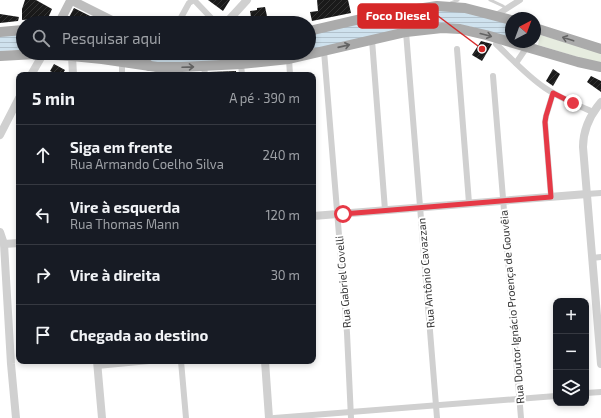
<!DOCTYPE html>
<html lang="pt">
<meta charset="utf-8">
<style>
:root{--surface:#171b24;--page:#20242c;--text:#f1f3f6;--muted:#9ea1a6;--line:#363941}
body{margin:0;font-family:"Exo 2",sans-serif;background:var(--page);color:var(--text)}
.controls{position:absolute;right:12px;bottom:12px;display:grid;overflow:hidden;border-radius:8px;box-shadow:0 2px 6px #0003}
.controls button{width:36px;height:36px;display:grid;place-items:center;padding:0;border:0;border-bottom:1px solid var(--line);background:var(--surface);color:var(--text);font:20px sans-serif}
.compass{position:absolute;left:505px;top:12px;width:36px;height:36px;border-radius:50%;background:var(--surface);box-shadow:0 2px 6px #0003;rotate:41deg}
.stop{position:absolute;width:12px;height:12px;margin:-9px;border:3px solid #e63946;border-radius:50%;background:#fff}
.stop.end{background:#e63946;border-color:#fff;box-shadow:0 1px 4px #0008}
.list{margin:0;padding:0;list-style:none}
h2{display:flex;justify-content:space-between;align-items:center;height:52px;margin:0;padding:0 16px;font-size:17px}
h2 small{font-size:13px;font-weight:400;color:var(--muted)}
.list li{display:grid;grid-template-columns:26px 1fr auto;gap:12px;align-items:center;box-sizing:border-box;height:60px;padding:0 16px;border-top:1px solid var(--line)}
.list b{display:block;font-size:15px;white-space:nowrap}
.list p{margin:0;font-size:13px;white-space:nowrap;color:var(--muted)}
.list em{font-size:13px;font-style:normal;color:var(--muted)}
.icon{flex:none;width:22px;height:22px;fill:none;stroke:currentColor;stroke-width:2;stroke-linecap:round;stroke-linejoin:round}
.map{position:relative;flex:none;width:601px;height:418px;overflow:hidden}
.search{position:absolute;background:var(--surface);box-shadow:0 2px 6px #0003;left:16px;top:16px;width:300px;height:44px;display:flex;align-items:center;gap:10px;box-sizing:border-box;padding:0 14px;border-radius:22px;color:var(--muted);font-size:15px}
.panel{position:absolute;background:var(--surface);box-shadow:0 2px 6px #0003;left:16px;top:72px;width:300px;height:292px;border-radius:8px}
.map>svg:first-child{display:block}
.park{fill:#e6ecdf}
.water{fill:url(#water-rules)}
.building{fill:url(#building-hatch)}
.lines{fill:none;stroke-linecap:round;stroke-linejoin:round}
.service{stroke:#d0d0d0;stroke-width:3}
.minor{stroke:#d0d0d0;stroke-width:6}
.tertiary{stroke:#d0d0d0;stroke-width:8}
.secondary{stroke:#bdbdbd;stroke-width:9}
.primary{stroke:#ababab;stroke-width:10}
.oneway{stroke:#636363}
.route{stroke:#e63946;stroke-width:5}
.labels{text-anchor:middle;stroke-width:4;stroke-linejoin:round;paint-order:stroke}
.street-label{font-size:11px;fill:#333;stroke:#fff}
.leader{fill:none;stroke:#d62828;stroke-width:1.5}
.callout-dot{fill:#d62828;stroke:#fff;stroke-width:1.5}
.callout{fill:#d62828;stroke:#d62828;stroke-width:1.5}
.callout-label{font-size:12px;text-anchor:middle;font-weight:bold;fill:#fff}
</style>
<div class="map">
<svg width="601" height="418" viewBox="0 0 601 418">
<defs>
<pattern id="water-rules" width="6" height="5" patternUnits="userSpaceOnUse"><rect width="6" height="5" fill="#cfe2ee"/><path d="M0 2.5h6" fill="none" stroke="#b2c2cd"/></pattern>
<pattern id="building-hatch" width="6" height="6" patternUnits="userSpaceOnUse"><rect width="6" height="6" fill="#1a1a1a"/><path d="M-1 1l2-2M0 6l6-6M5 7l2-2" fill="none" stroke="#333"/></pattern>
</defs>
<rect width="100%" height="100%" fill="#fff"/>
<path class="park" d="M 540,35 L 601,52 L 601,64 L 538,45 Z"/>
<g class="water">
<path d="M 446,8 L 511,22 L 511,38 L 468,26 L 309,50 L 309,33 Z"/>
<path d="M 23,34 L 23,50 L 0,51 L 0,36 Z"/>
<path d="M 150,53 L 296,53 C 248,62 200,62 151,63 Z"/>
</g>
<g class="building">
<path d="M 25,0 L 36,0 L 52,9 L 48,18 L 22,20 L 22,9 Z"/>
<path d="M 208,0 L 230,0 L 223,11 Z"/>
<path d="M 317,0 L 348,0 L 351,13 L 312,21 L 310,12 L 318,11 Z"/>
<path d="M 265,7 L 267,16 L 271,16 L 271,23 L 252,23 L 250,11 L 257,10 L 257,8 Z"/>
<path d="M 74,8 L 94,18 L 103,23 L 66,23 Z"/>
<path d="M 0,14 L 19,17 L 18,21 L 0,23 Z"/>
<path d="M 481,41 L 492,44 L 482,61 L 472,55 Z"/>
<path d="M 54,64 L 65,70 L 62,75 L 58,75 L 50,71 Z"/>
<path d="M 553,69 L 560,74 L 553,86 L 546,81 Z"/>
<path d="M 236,71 L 236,75 L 209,75 L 209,72 Z"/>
<path d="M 591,76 L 601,81 L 601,92 L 587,82 Z"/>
</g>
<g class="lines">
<g class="service">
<path d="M 490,0 L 503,6 L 506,9"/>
<path d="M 451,3 L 458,0"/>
</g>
<g class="minor">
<path d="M 495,16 L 520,0"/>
<path d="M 178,23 L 189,3 L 194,0 L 216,23"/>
<path d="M 406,32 L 437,418"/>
<path d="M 372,40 L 385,210"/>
<path d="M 496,44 C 512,59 527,76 545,88 C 560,98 577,105 593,112"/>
<path d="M 457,49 L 469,203"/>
<path d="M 324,51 L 347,333 L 351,418"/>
<path d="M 289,59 L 290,75"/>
<path d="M 122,62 L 122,75"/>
<path d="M 516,63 L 527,47"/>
<path d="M 241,64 L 242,75"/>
<path d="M 204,66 L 205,75"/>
<path d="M 157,67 L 158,75"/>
<path d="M 493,76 L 521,418"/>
<path d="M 587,194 L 601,193"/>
<path d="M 551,197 L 545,122 L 546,116 L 553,93"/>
<path d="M 592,258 L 601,257"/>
<path d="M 181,361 L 186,418"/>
<path d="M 97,366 L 149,361"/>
<path d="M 586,393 L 601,392"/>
<path d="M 274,418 L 556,396"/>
</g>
<g class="tertiary">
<path d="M 226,23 L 247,0"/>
<path d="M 72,56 L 73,75"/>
<path d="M 31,75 L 43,54"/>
<path d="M 601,102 C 590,115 583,129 583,147 L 601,364"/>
<path d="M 0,135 L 19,98"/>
<path d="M 313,216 L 587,194"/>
<path d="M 0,232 L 4,244 L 11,364 L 16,418"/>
<path d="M 4,244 L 19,243"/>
<path d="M 97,361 L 102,418"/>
<path d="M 265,361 L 269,418"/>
</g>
<g class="secondary">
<path d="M 71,0 L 117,23"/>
<path d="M 59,23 L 71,0"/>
</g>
<g class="primary">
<path d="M 535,28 L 601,49"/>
<path d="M 309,31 L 365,18 L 397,12 L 437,6 L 465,8 L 511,20"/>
<path d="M 0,32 L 23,30"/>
<path d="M 143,53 L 143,58 L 149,66"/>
<path d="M 0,56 L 36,54 L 72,56 L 102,59 L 157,67 L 182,67 L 241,64 L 289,59 L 406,32 L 442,28 L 460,29 L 486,35 L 578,62 L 601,67"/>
<path d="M 112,57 L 122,57 L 126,53"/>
</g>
</g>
<defs><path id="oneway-shaft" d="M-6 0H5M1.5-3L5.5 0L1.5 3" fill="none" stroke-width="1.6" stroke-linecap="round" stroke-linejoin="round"/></defs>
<g class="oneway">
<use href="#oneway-shaft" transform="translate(486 35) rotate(15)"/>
<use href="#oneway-shaft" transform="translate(568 39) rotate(-162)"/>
<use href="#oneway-shaft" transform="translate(344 46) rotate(-13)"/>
<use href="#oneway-shaft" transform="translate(188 67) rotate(-2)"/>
</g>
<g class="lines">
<path class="route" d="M 343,214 L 551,197 L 545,122 L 546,116 L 553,93 L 573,103"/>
</g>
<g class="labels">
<g class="street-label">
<text transform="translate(426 273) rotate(-95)" y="4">Rua Antônio Cavazzan</text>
<text transform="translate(343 282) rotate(-95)" y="4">Rua Gabriel Covelli</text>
<text transform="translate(512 307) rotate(-95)" y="4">Rua Doutor Ignácio Proença de Gouvêia</text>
</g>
</g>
<path class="leader" d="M482 49L438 16"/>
<circle class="callout-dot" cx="482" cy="49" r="4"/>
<rect class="callout" x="358" y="4" width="80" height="24" rx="4"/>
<g class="callout-label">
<text x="398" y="20">Foco Diesel</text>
</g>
</svg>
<div class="controls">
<button>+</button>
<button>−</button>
<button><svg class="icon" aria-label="layers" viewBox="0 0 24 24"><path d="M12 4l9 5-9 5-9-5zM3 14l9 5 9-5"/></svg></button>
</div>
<svg class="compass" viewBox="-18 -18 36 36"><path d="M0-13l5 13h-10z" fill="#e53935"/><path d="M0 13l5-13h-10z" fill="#9ea1a6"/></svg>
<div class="stop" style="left:343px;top:214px"></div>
<div class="stop end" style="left:573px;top:103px"></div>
<div class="search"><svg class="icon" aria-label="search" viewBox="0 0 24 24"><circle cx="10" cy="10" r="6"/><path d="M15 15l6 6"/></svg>Pesquisar aqui</div>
<section class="panel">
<h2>5 min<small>A pé · 390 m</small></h2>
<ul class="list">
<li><svg class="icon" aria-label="ahead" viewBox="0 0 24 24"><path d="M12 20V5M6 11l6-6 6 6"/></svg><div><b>Siga em frente</b><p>Rua Armando Coelho Silva</p></div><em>240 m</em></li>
<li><svg class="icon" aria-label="left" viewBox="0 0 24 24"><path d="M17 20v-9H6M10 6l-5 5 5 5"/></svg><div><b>Vire à esquerda</b><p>Rua Thomas Mann</p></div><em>120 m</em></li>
<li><svg class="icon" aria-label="right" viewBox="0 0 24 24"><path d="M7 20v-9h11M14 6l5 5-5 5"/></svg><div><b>Vire à direita</b></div><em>30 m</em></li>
<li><svg class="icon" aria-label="arrive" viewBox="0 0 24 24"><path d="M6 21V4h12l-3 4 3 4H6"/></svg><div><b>Chegada ao destino</b></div></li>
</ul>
</section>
</div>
